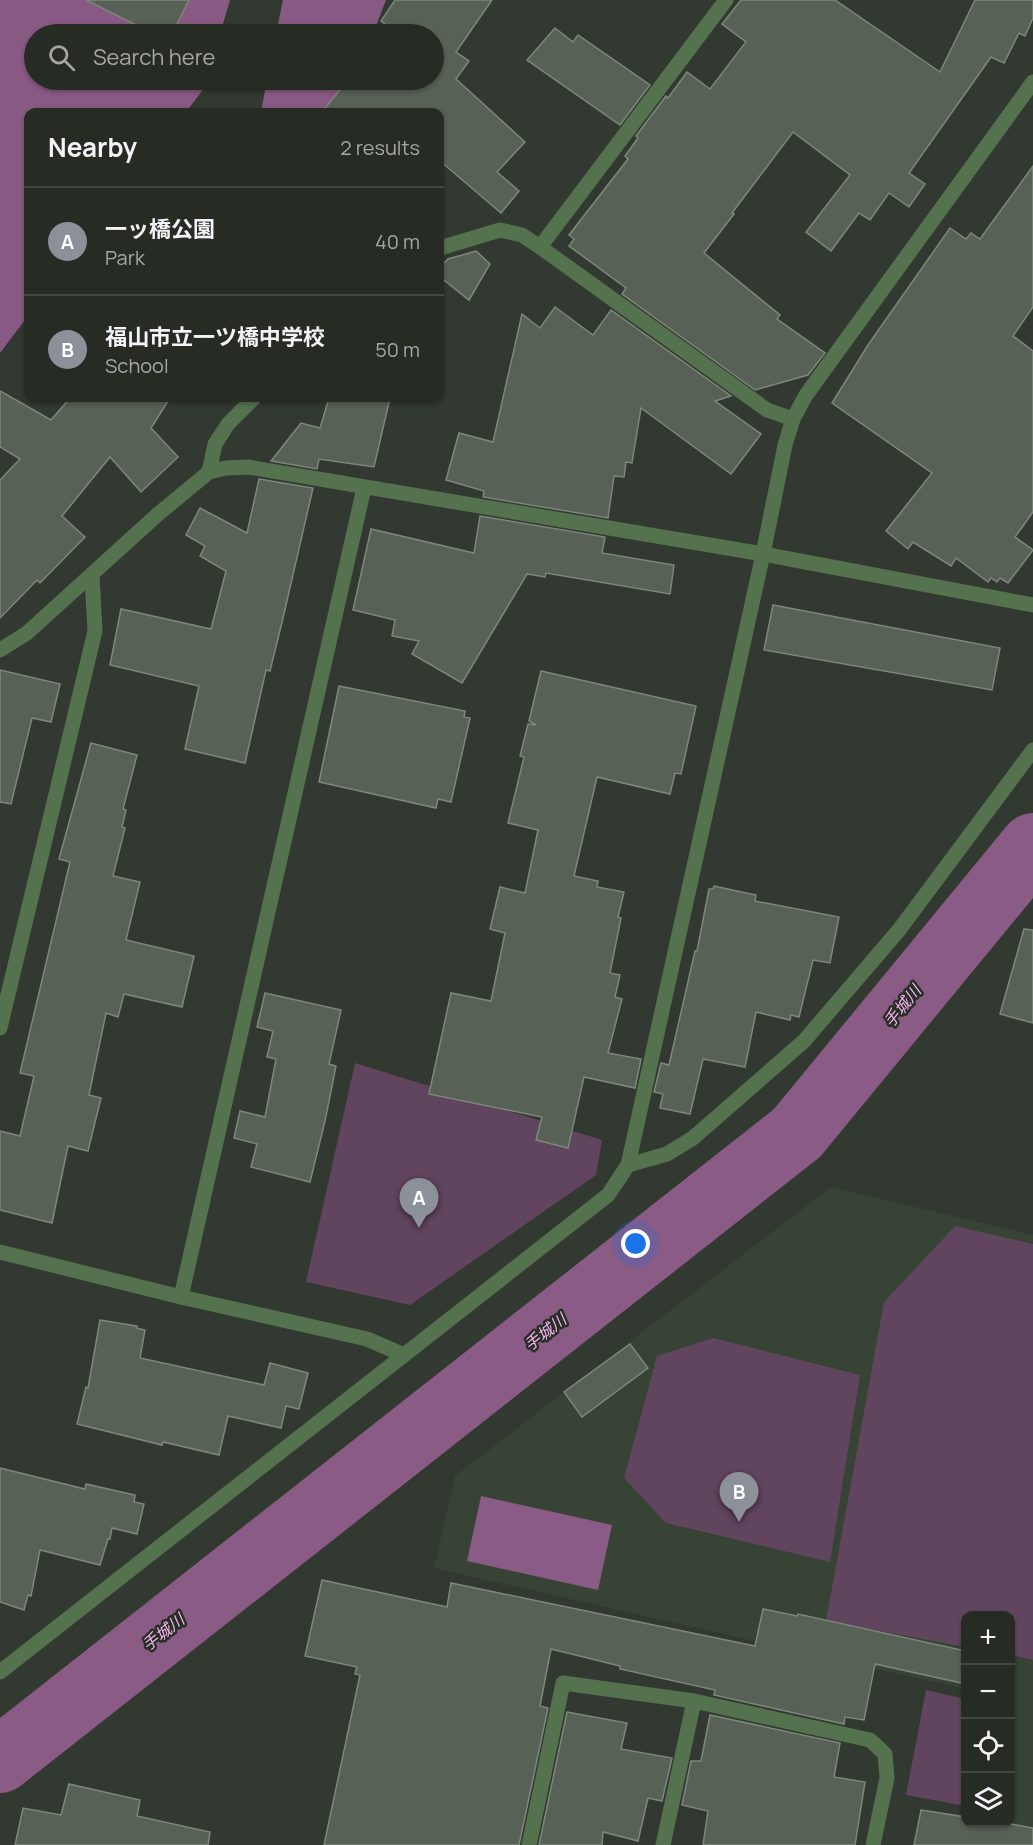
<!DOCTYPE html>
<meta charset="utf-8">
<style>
:root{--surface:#262b24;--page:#2e332c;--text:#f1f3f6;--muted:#a4a7a6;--line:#424741;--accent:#8c9099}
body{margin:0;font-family:Manrope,"Noto Sans JP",sans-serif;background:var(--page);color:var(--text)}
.controls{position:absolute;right:18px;bottom:18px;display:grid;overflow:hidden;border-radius:12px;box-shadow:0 2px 4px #0004}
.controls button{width:54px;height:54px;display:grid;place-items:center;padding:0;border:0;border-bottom:2px solid var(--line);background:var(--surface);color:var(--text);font:30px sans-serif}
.you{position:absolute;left:636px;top:1244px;width:21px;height:21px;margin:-15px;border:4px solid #fff;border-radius:50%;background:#1a73e8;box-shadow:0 0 0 9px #1a73e833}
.badge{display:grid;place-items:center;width:39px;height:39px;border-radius:50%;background:var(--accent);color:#fff;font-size:20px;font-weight:700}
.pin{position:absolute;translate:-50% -50px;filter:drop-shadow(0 2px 3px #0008)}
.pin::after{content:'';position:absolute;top:32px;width:21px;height:18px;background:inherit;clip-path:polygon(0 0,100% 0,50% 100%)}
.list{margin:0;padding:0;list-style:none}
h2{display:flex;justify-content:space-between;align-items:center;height:78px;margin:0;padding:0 24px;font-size:26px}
h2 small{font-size:20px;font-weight:400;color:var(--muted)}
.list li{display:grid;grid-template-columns:39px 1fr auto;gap:18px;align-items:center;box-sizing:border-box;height:108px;padding:0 24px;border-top:2px solid var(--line)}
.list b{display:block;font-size:22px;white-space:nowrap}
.list p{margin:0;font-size:20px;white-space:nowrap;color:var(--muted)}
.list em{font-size:20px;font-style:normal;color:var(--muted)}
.icon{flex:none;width:33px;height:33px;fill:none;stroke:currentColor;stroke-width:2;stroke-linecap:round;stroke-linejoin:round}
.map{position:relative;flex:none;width:1033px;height:1845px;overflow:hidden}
.search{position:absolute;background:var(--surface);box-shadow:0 2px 4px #0004;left:24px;top:24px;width:420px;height:66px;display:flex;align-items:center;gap:15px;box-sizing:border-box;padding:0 21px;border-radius:33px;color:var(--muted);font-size:22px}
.panel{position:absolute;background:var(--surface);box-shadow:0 2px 4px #0004;left:24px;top:108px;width:420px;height:294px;border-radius:12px}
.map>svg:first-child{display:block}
.built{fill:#374334}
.green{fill:#61445e}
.forest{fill:#885983}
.water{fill:#8a5b85}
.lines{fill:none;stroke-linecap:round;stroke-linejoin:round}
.river{stroke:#8a5b85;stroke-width:66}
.building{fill:#586156;stroke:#7e877c;stroke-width:1.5}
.minor{stroke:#54724d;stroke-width:15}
.labels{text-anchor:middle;stroke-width:5;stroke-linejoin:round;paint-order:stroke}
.water-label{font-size:16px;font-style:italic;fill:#fab3f3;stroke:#282f26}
</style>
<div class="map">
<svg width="1033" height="1845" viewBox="0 0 1033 1845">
<rect width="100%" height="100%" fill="#323930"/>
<path class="built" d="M 831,1187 L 1033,1235 L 1033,1845 L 986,1823 L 1010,1822 L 1010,1708 L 1012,1700 L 1010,1700 L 1010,1616 L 966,1616 L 965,1689 L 434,1568 L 455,1476 Z"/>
<g class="green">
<path d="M 355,1063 L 602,1140 L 596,1175 L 410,1305 L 306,1282 Z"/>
<path d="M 955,1226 L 1033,1244 L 1033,1660 L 1011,1655 L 1010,1616 L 966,1616 L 965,1647 L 826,1621 L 884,1302 Z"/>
<path d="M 713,1338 L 860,1375 L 830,1562 L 666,1523 L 624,1478 L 657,1356 Z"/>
<path d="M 926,1690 L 965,1699 L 965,1806 L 906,1795 Z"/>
</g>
<g class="forest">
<path d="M 0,0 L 230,0 L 220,34 L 34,34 L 34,80 L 207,80 L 205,87 L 186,112 L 28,112 L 28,316 L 0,353 Z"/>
<path d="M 283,0 L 386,0 L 373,34 L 276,34 Z"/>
<path d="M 267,80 L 356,80 L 343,112 L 261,112 Z"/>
</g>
<path class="water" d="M 481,1496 L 612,1525 L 598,1590 L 467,1561 Z"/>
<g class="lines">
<path class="river" d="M 0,1760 L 797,1133 L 1033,846"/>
</g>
<g class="building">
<path d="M 86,0 L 189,0 L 172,34 L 154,34 Z"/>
<path d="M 395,0 L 492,0 L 456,52 L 469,61 L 456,79 L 525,142 L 497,172 L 519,191 L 501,213 L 440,161 L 440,112 L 322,112 L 348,80 L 434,80 L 434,34 L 399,34 L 381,21 Z"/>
<path d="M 741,0 L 835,0 L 940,72 L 975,0 L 1033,0 L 1033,18 L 1025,36 L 1019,33 L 1004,63 L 991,57 L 909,173 L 925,184 L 909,207 L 889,193 L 870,220 L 859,213 L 831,251 L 806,232 L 850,175 L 793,132 L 732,213 L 734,214 L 704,253 L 780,315 L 777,319 L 825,353 L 808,375 L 755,390 L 622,294 L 626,288 L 569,246 L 574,239 L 569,235 L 628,159 L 625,156 L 638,138 L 636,136 L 666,96 L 668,98 L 687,72 L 710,89 L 746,42 L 722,24 Z"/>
<path d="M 555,28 L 573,42 L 578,35 L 650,85 L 620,125 L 527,60 Z"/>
<path d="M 1033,166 L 1033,307 L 1013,336 L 1033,351 L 1033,512 L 1015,537 L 1033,550 L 1008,583 L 1000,578 L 997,582 L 991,578 L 988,582 L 956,558 L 951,566 L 913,542 L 908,549 L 886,531 L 932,473 L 832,403 L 868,345 L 950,228 L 966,239 L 971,233 L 980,239 Z"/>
<path d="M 476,251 L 490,264 L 469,300 L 440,277 L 440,267 L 448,259 Z"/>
<path d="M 555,307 L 593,335 L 611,310 L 731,396 L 715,401 L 761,434 L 731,474 L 641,408 L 632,463 L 626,462 L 624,477 L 614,476 L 608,518 L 483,497 L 484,491 L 446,480 L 459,433 L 493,442 L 522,314 L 540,328 Z"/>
<path d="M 0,391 L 51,420 L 70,398 L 170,398 L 151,428 L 178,457 L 141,492 L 110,457 L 62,516 L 85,537 L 40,583 L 37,580 L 0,618 L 0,480 L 20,459 L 0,447 Z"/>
<path d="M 329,398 L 390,398 L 374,467 L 319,459 L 317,469 L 271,461 L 301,423 L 320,428 Z"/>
<path d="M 259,479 L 313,488 L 283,618 L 270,671 L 266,670 L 245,763 L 185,749 L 199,686 L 110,665 L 121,609 L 211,629 L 226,571 L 200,556 L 205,546 L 186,535 L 200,508 L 247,533 Z"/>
<path d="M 480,516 L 605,537 L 602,553 L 674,565 L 670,594 L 546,573 L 545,577 L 527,574 L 462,683 L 412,654 L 419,641 L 392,636 L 395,620 L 353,610 L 371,529 L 474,553 Z"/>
<path d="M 773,605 L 1000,648 L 992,690 L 764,650 Z"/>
<path d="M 0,670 L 60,684 L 51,722 L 32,718 L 11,804 L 0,802 Z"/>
<path d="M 541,671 L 696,706 L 681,774 L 675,773 L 670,794 L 597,777 L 574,876 L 598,881 L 597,887 L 624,892 L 618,917 L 621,918 L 610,973 L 620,975 L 615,997 L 622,999 L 608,1053 L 641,1059 L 635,1088 L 584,1077 L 568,1148 L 536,1140 L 542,1117 L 429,1094 L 451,993 L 491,1001 L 505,933 L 490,929 L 500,887 L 525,893 L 538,830 L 508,823 L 524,757 L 520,756 L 528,724 L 536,725 L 529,721 Z"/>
<path d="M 339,686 L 465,711 L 464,717 L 470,718 L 451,802 L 438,799 L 436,808 L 319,782 Z"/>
<path d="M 91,743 L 137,755 L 123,809 L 126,810 L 122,827 L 125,828 L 113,876 L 140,882 L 126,940 L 194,956 L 182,1007 L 124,994 L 118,1017 L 106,1013 L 89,1095 L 101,1098 L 88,1151 L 68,1146 L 52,1223 L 0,1210 L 0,1131 L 20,1136 L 34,1076 L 20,1073 L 70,862 L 59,859 Z"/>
<path d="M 714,886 L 756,895 L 755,901 L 839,917 L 830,963 L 813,960 L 799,1017 L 791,1015 L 790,1020 L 756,1012 L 745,1067 L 703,1059 L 690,1114 L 660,1108 L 663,1094 L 654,1092 L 661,1063 L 669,1065 L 695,951 L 697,951 L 709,889 L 713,889 Z"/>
<path d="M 1024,929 L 1033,930 L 1033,1023 L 1000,1014 Z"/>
<path d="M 265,993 L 341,1010 L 329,1064 L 336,1066 L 325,1121 L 310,1182 L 251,1167 L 257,1144 L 234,1138 L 240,1111 L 265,1117 L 276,1059 L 267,1057 L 273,1031 L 257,1027 Z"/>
<path d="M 100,1320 L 137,1326 L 136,1328 L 145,1330 L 140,1358 L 264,1385 L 270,1363 L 308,1373 L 299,1409 L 286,1406 L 281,1428 L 228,1416 L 219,1455 L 163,1442 L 162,1445 L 77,1424 L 86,1387 L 88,1388 Z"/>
<path d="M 630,1344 L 648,1368 L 582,1417 L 564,1392 Z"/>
<path d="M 0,1468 L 85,1489 L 86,1484 L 135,1495 L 134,1502 L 144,1504 L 137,1534 L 112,1528 L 110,1539 L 108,1539 L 100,1565 L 40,1550 L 31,1596 L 28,1595 L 24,1610 L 0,1602 Z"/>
<path d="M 322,1580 L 447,1607 L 451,1583 L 755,1646 L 763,1609 L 797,1616 L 798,1614 L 966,1651 L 966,1684 L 875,1664 L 864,1720 L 845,1717 L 844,1724 L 714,1695 L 715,1690 L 620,1669 L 620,1666 L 551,1649 L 540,1706 L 548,1708 L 519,1845 L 324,1845 L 360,1675 L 355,1674 L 357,1667 L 305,1656 Z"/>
<path d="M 567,1712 L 627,1723 L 621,1749 L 672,1758 L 662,1801 L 648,1798 L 638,1841 L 603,1832 L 602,1845 L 539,1845 Z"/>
<path d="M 710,1715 L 840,1743 L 834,1777 L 865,1782 L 855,1845 L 703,1845 L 708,1811 L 682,1805 L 691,1761 L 701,1761 Z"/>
<path d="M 69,1784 L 140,1800 L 137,1816 L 210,1832 L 208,1845 L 15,1845 L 23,1808 L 61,1815 Z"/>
<path d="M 921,1810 L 966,1817 L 966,1822 L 999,1822 L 1033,1828 L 1033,1845 L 914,1845 Z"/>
</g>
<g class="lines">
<g class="minor">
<path d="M 540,247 L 767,410 L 793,419"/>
<path d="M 440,248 L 500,230 L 522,235 L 540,247 L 726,0"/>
<path d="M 209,472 L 215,444 L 228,424 L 254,398"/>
<path d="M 0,650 L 27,633 L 157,515 L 209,472 L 226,468 L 248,467 L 763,554 L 1033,605"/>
<path d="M 0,1028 L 95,631 L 92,575"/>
<path d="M 628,1165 L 667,1154 L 693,1138 L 804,1041 L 899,930 L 1033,750"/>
<path d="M 0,1252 L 181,1297 L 367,1339 L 404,1355"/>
<path d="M 181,1297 L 364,488"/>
<path d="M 0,1672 L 608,1195 L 628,1165 L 763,554 L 785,445 L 793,419 L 806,395 L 1033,82"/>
<path d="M 529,1845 L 563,1683 L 694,1701 L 870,1740 L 885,1754 L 887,1778 L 873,1845"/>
<path d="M 663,1845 L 694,1701"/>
</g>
</g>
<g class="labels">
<g class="water-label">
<text transform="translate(902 1006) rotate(-51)" y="6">手城川</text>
<text transform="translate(545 1332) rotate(-38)" y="6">手城川</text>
<text transform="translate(163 1632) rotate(-38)" y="6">手城川</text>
</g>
</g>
</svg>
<div class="controls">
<button>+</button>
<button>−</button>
<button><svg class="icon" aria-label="locate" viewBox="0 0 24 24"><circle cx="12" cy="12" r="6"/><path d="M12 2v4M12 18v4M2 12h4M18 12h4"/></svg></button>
<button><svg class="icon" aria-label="layers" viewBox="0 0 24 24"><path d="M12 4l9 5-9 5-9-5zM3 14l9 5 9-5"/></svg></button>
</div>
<div class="you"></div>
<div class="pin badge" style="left:419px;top:1228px">A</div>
<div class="pin badge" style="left:739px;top:1522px">B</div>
<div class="search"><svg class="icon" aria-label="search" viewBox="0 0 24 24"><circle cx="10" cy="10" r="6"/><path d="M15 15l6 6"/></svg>Search here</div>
<section class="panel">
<h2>Nearby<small>2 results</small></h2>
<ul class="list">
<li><span class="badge">A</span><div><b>一ッ橋公園</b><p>Park</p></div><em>40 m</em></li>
<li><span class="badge">B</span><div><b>福山市立一ツ橋中学校</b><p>School</p></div><em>50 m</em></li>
</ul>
</section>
</div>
